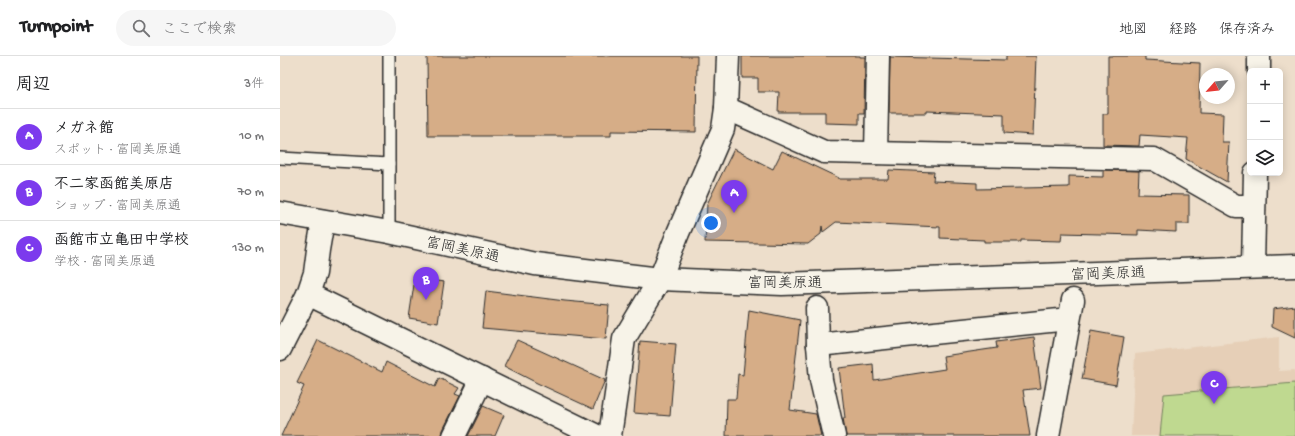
<!DOCTYPE html>
<html lang="ja">
<meta charset="utf-8">
<style>
:root{--surface:#fff;--page:#f6f6f6;--text:#202124;--muted:#757577;--line:#e0e0e0;--accent:#7c3aed}
body{margin:0;font-family:"Gochi Hand","Klee One",sans-serif;background:var(--page);color:var(--text)}
.controls{position:absolute;right:12px;top:12px;display:grid;overflow:hidden;border-radius:6px;box-shadow:0 2px 10px #0003}
.controls button{width:36px;height:36px;display:grid;place-items:center;padding:0;border:0;border-bottom:1px solid var(--line);background:var(--surface);color:var(--text);font:20px sans-serif}
.compass{position:absolute;left:919px;top:12px;width:36px;height:36px;border-radius:50%;background:var(--surface);box-shadow:0 2px 10px #0003;rotate:243deg}
.you{position:absolute;left:431px;top:167px;width:14px;height:14px;margin:-10px;border:3px solid #fff;border-radius:50%;background:#1a73e8;box-shadow:0 0 0 6px #1a73e833}
.badge{display:grid;place-items:center;width:26px;height:26px;border-radius:50%;background:var(--accent);color:#fff;font-size:13px;font-weight:700}
.pin{position:absolute;translate:-50% -33px;filter:drop-shadow(0 1px 2px #0008)}
.pin::after{content:'';position:absolute;top:21px;width:14px;height:12px;background:inherit;clip-path:polygon(0 0,100% 0,50% 100%)}
.list{margin:0;padding:0;list-style:none}
h2{display:flex;justify-content:space-between;align-items:center;height:52px;margin:0;padding:0 16px;font-size:17px}
h2 small{font-size:13px;font-weight:400;color:var(--muted)}
.list li{display:grid;grid-template-columns:26px 1fr auto;gap:12px;align-items:center;box-sizing:border-box;height:56px;padding:0 16px;border-top:1px solid var(--line)}
.list b{display:block;font-size:15px;white-space:nowrap}
.list p{margin:0;font-size:13px;white-space:nowrap;color:var(--muted)}
.list em{font-size:13px;font-style:normal;color:var(--muted)}
.icon{flex:none;width:22px;height:22px;fill:none;stroke:currentColor;stroke-width:2;stroke-linecap:round;stroke-linejoin:round}
.map{position:relative;flex:none;width:1015px;height:380px;overflow:hidden}
header{display:flex;align-items:center;gap:24px;box-sizing:border-box;height:56px;padding:0 20px;background:var(--surface);border-bottom:1px solid var(--line)}
header strong{font-size:19px}
nav{display:flex;gap:22px;margin-inline-start:auto;font-size:14px}
.search{width:280px;height:36px;background:var(--page);display:flex;align-items:center;gap:10px;box-sizing:border-box;padding:0 14px;border-radius:22px;color:var(--muted);font-size:15px}
main{display:flex}
aside{flex:1;background:var(--surface)}
.map>svg:first-child{display:block}
.built{fill:#e6cfb7}
.green{fill:#bfd990;stroke:#75825e}
.building{fill:#d6ad87;stroke:#2b2b2b}
.lines{fill:none;stroke-linecap:round;stroke-linejoin:round}
.lane-casing{stroke:#2b2b2b;stroke-width:14}
.street-casing{stroke:#2b2b2b;stroke-width:25}
.secondary-casing{stroke:#2b2b2b;stroke-width:25}
.lane{stroke:#f7f3e8;stroke-width:11}
.street{stroke:#f7f3e8;stroke-width:22}
.secondary{stroke:#f7f3e8;stroke-width:22}
.labels{text-anchor:middle;stroke-width:3;stroke-linejoin:round;paint-order:stroke}
.street-label{font-size:15px;fill:#2b2b2b;stroke:#f7f3e8}
</style>
<header>
<strong>Turnpoint</strong>
<div class="search"><svg class="icon" aria-label="search" viewBox="0 0 24 24"><circle cx="10" cy="10" r="6"/><path d="M15 15l6 6"/></svg>ここで検索</div>
<nav><a>地図</a><a>経路</a><a>保存済み</a></nav>
</header>
<main>
<aside>
<h2>周辺<small>3件</small></h2>
<ul class="list">
<li><span class="badge">A</span><div><b>メガネ館</b><p>スポット · 富岡美原通</p></div><em>10 m</em></li>
<li><span class="badge">B</span><div><b>不二家函館美原店</b><p>ショップ · 富岡美原通</p></div><em>70 m</em></li>
<li><span class="badge">C</span><div><b>函館市立亀田中学校</b><p>学校 · 富岡美原通</p></div><em>130 m</em></li>
</ul>
</aside>
<div class="map">
<svg width="1015" height="380" viewBox="0 0 1015 380">
<rect width="100%" height="100%" fill="#eddecb"/>
<filter id="ink" filterUnits="userSpaceOnUse"><feTurbulence type="fractalNoise" baseFrequency=".025" numOctaves="2"/><feDisplacementMap in="SourceGraphic" scale="8" xChannelSelector="R" yChannelSelector="G"/><feConvolveMatrix kernelMatrix="1 2 1 2 8 2 1 2 1" color-interpolation-filters="sRGB"/></filter>
<g filter="url(#ink)">
<path class="built" d="M 999,281 L 999,315 L 1015,314 L 1015,380 L 851,380 L 855,298 Z"/>
<path class="green" d="M 1015,327 L 1015,380 L 880,380 L 884,338 Z"/>
<g class="building">
<path d="M 147,0 L 417,0 L 416,76 L 331,75 L 331,80 L 148,80 Z"/>
<path d="M 462,0 L 580,0 L 580,1 L 585,1 L 584,57 L 579,57 L 579,68 L 545,67 L 545,56 L 498,56 L 499,36 L 478,36 L 478,22 L 462,22 Z"/>
<path d="M 726,0 L 756,0 L 753,79 L 724,77 L 724,58 L 647,55 L 647,57 L 609,57 L 610,1 L 726,4 Z"/>
<path d="M 828,0 L 865,0 L 865,4 L 920,7 L 919,57 L 943,58 L 942,86 L 949,86 L 947,126 L 906,103 L 908,82 L 860,79 L 859,90 L 823,89 L 823,58 L 828,58 Z"/>
<path d="M 454,93 L 493,113 L 502,95 L 559,122 L 559,123 L 608,123 L 609,114 L 654,116 L 653,125 L 697,127 L 697,133 L 789,131 L 789,120 L 823,121 L 823,114 L 859,115 L 858,138 L 909,139 L 909,168 L 896,168 L 896,176 L 858,174 L 858,179 L 782,177 L 781,185 L 741,184 L 741,186 L 704,186 L 704,184 L 660,182 L 660,171 L 556,166 L 543,176 L 542,170 L 541,178 L 528,188 L 425,186 L 427,148 Z"/>
<path d="M 135,222 L 164,226 L 158,267 L 129,262 Z"/>
<path d="M 206,235 L 285,245 L 329,249 L 326,283 L 202,272 Z"/>
<path d="M 1015,250 L 1015,282 L 992,271 L 993,253 Z"/>
<path d="M 469,254 L 520,264 L 510,354 L 536,358 L 541,380 L 446,380 L 447,343 L 456,343 L 458,318 L 463,319 Z"/>
<path d="M 811,275 L 844,281 L 836,329 L 802,323 Z"/>
<path d="M 754,281 L 761,332 L 743,334 L 750,380 L 566,380 L 563,362 L 565,362 L 559,312 L 593,308 L 594,324 L 665,313 L 663,300 L 717,292 L 716,286 Z"/>
<path d="M 38,284 L 102,316 L 106,306 L 155,331 L 159,322 L 179,332 L 175,338 L 180,340 L 163,374 L 162,380 L 1,380 L 24,330 L 17,327 Z"/>
<path d="M 237,284 L 325,324 L 313,353 L 257,327 L 224,310 Z"/>
<path d="M 360,285 L 396,288 L 390,360 L 354,357 Z"/>
<path d="M 203,350 L 224,359 L 215,380 L 188,380 Z"/>
</g>
<g class="lines">
<g class="lane-casing">
<g id="lane">
<path d="M 109,0 L 109,176"/>
<path d="M 0,102 L 109,108"/>
</g>
</g>
<g class="street-casing">
<g id="street">
<path d="M 979,15 L 979,0"/>
<path d="M 446,52 L 544,96 L 874,103 L 956,150 L 973,150"/>
<path d="M 596,97 L 598,0"/>
<path d="M 43,165 L 38,194 L 35,217 L 28,238 L 317,380"/>
<path d="M 973,211 L 975,117"/>
<path d="M 537,252 L 538,289 L 541,324 L 554,380"/>
<path d="M 538,289 L 789,263"/>
<path d="M 0,293 L 28,238"/>
<path d="M 174,380 L 202,323"/>
<path d="M 330,380 L 344,283 L 380,223 L 398,177 L 443,73 L 446,52 L 448,0"/>
<path d="M 768,380 L 793,244"/>
</g>
</g>
<g class="secondary-casing">
<path id="secondary" d="M 0,157 L 109,176 L 255,208 L 380,223 L 502,228 L 1015,210"/>
</g>
<use href="#lane" class="lane"/>
<use href="#street" class="street"/>
<use href="#secondary" class="secondary"/>
</g>
</g>
<g class="labels">
<g class="street-label">
<text transform="translate(183 193) rotate(12)" y="5">富岡美原通</text>
<text transform="translate(828 217) rotate(-2)" y="5">富岡美原通</text>
<text x="505" y="231">富岡美原通</text>
</g>
</g>
</svg>
<div class="controls">
<button>+</button>
<button>−</button>
<button><svg class="icon" aria-label="layers" viewBox="0 0 24 24"><path d="M12 4l9 5-9 5-9-5zM3 14l9 5 9-5"/></svg></button>
</div>
<svg class="compass" viewBox="-18 -18 36 36"><path d="M0-13l5 13h-10z" fill="#e53935"/><path d="M0 13l5-13h-10z" fill="#757577"/></svg>
<div class="you"></div>
<div class="pin badge" style="left:454px;top:157px">A</div>
<div class="pin badge" style="left:146px;top:244px">B</div>
<div class="pin badge" style="left:934px;top:348px">C</div>
</div>
</main>
